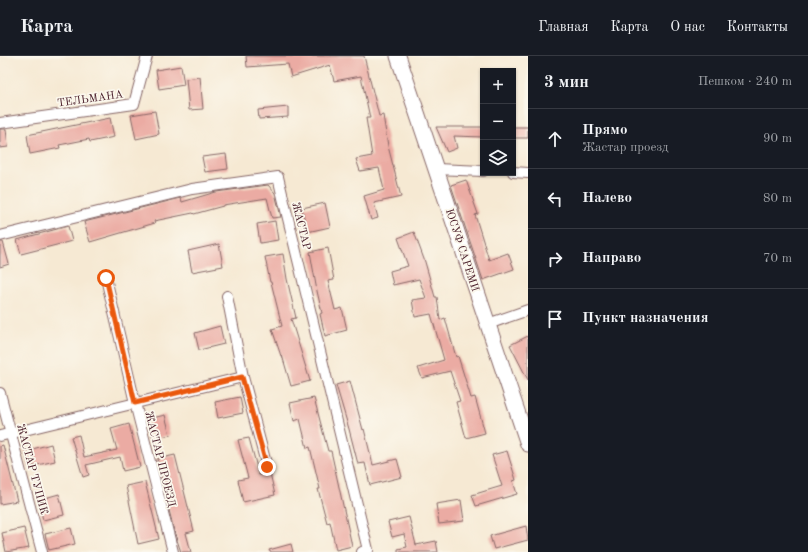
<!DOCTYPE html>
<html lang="ru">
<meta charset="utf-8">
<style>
:root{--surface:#171b24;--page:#20242c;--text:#f1f3f6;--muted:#9ea1a6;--line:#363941}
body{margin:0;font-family:"Old Standard TT",serif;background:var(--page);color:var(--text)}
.controls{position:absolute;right:12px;top:12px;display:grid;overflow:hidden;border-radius:0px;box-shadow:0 1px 3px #0004}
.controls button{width:36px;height:36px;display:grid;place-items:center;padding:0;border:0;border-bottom:1px solid var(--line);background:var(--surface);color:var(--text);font:20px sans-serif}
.stop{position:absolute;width:12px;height:12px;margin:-9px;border:3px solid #ea580c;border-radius:50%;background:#fff}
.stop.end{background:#ea580c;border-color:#fff;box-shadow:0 1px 4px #0008}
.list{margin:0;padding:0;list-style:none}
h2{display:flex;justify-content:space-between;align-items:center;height:52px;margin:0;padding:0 16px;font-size:17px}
h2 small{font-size:13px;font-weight:400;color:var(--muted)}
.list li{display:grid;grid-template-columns:26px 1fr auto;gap:12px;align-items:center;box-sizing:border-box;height:60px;padding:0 16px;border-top:1px solid var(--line)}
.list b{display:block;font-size:15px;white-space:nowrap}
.list p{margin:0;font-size:13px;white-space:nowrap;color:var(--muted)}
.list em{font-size:13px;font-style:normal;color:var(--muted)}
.icon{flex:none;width:22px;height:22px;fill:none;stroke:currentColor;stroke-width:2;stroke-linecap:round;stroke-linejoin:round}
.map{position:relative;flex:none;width:528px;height:496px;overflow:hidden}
header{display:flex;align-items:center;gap:24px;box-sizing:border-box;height:56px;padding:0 20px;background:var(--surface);border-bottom:1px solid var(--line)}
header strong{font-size:19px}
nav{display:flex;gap:22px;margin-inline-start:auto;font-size:14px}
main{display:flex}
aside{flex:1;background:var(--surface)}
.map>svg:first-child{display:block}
.building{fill:#ebaba3}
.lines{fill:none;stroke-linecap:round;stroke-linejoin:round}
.street-casing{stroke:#866666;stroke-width:12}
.secondary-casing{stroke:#866666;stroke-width:17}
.street{stroke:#fff;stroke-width:10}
.secondary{stroke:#fff;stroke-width:15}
.route{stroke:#ea580c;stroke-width:5}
.labels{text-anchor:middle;stroke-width:3.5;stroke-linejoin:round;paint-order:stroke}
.street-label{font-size:11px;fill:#4a1f2b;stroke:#fbf7ec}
</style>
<header>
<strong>Карта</strong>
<nav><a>Главная</a><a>Карта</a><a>О нас</a><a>Контакты</a></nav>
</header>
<main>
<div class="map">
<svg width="528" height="496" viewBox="0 0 528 496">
<rect width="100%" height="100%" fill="#fbf7ec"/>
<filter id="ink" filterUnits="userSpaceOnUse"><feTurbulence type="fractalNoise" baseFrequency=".025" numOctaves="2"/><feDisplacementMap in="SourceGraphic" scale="8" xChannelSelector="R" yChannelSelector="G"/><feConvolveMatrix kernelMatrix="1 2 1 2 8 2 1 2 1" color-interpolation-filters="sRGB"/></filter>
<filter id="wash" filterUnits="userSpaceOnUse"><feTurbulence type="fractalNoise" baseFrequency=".012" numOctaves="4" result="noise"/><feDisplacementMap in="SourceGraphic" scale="16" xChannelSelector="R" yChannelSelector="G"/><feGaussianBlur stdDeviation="0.9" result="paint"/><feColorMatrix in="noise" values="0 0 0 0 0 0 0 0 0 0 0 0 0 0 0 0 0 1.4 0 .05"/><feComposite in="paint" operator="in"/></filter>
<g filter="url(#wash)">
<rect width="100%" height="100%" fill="#f6e9d3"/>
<g id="blocks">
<g class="building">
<path d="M 246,0 L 364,0 L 379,60 L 383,59 L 388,90 L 401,141 L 374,147 L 378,162 L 371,164 L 364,140 L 384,134 L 379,112 L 360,115 L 356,103 L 372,100 L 366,62 L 370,62 L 361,20 L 334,25 L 330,9 L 291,21 L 288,8 L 247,11 Z"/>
<path d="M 181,10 L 184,29 L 159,33 L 156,14 Z"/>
<path d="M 200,21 L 203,53 L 189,54 L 186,23 Z"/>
<path d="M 288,51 L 288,61 L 259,63 L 258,54 Z"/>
<path d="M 155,55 L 159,78 L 136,83 L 131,59 Z"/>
<path d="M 110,62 L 114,81 L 90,86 L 89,83 L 59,89 L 60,92 L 30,98 L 27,79 Z"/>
<path d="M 436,71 L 483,71 L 483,81 L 454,80 L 457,92 L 447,96 Z"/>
<rect x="513" y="71" width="15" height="11"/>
<path d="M 0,73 L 6,73 L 8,91 L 0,92 Z"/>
<path d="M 226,98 L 228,113 L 205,116 L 202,101 Z"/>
<path d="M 466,124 L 478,158 L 475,159 L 489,204 L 508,197 L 514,213 L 483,224 L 451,129 Z"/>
<path d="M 268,129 L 275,137 L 281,161 L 272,162 L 267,142 L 223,149 L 223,150 L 194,158 L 193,157 L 154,165 L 155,167 L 90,186 L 84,166 L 181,142 L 182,146 L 216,136 Z"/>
<path d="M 325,147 L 330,171 L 307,176 L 302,152 Z"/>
<path d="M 275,165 L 278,184 L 260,187 L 257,168 Z"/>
<path d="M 68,170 L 72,185 L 21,198 L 17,184 Z"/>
<path d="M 414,176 L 425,206 L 435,241 L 437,241 L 440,264 L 445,262 L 456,301 L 458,300 L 471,342 L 475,341 L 485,377 L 466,382 L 456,346 L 460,345 L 450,315 L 422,322 L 418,312 L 444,304 L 431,258 L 415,261 L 412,244 L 426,242 L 419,223 L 393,229 L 390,215 L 408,210 L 398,182 Z"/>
<path d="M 0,186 L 3,186 L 9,208 L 0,211 Z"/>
<path d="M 219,188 L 223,210 L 192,216 L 188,195 Z"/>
<path d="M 328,192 L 334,224 L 328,225 L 335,254 L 342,252 L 347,274 L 325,280 L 320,258 L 322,257 L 317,235 L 310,196 Z"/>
<path d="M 283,198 L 287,223 L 296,262 L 291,263 L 310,325 L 291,330 L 282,299 L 281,300 L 272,273 L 282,270 L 271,226 L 270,226 L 265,201 Z"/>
<path d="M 220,270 L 224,288 L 199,294 L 195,277 Z"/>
<path d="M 528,280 L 528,324 L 510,289 Z"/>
<path d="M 350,325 L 363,374 L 364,373 L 373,409 L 397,403 L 402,421 L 370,429 L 365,407 L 358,408 L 349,373 L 336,329 Z"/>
<path d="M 240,341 L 243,357 L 218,362 L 215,346 Z"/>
<path d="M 314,342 L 328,395 L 331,395 L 352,490 L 336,494 L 330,466 L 327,467 L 318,433 L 320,433 L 310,391 L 307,392 L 300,363 L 294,365 L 290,347 Z"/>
<path d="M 165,359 L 170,379 L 153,383 L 148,363 Z"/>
<path d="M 129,368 L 140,411 L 123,415 L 120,401 L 86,409 L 89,419 L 83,421 L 71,381 L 79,379 L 84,401 L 117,394 L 111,373 Z"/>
<path d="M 249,382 L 259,419 L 270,417 L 275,439 L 243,446 L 238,424 L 248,422 L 238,384 Z"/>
<path d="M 51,388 L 55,405 L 29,411 L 25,395 Z"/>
<path d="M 3,389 L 17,445 L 0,448 L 0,390 Z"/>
<path d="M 507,395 L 516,424 L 513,425 L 517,438 L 476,450 L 472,439 L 502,430 L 492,399 Z"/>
<path d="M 175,399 L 194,475 L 186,477 L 191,496 L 181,496 L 174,475 L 157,403 Z"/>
<path d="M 145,426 L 159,483 L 138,488 L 126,430 Z"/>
<path d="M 59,438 L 64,459 L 43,464 L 38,444 Z"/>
<path d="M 461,444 L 464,465 L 439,468 L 436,448 Z"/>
<path d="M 409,461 L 416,489 L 436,485 L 438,496 L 398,496 L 398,493 L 407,491 L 404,478 L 392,481 L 388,466 Z"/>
<path d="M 526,470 L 528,484 L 494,493 L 490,480 Z"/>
<path d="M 24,472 L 29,492 L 6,496 L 2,477 Z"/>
<path d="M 71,472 L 75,488 L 49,494 L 45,478 Z"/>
<path d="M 291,488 L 293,496 L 270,496 L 269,494 Z"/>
</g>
</g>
</g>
<g filter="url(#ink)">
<use href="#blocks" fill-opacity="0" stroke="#866666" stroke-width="1"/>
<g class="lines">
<g class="street-casing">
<g id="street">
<path d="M 0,67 L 134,48 L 147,0"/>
<path d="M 436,113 L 483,115"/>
<path d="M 513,116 L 528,117"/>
<path d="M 0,180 L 192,133 L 278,121 L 368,494 L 362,496"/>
<path d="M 106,222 L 135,347 L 173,496"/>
<path d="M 227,240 L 243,321 L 267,411"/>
<path d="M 488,268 L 528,254"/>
<path d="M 0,337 L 42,496"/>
<path d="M 0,380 L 243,321"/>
</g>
</g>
<g class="secondary-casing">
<path id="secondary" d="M 398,0 L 528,388"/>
</g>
<use href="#street" class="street"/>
<use href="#secondary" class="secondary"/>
</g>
</g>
<g class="lines" filter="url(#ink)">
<path class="route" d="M 106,222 L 135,347 L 242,321 L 267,411"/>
</g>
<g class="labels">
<g class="street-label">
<text transform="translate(90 42) rotate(-8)" y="4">ТЕЛЬМАНА</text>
<text transform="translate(302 170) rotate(76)" y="4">ЖАСТАР</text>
<text transform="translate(463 194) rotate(72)" y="4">ЮСУФ САРЕМИ</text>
<text transform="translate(161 403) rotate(76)" y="4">ЖАСТАР ПРОЕЗД</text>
<text transform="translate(33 413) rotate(75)" y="4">ЖАСТАР ТУПИК</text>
</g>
</g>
</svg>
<div class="controls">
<button>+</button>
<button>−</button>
<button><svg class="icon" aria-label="layers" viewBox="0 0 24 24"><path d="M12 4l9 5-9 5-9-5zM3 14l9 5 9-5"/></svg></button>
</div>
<div class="stop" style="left:106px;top:222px"></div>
<div class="stop end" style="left:267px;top:411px"></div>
</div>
<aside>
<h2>3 мин<small>Пешком · 240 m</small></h2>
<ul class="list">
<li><svg class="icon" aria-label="ahead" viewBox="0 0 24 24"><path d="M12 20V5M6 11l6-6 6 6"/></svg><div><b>Прямо</b><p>Жастар проезд</p></div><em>90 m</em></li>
<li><svg class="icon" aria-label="left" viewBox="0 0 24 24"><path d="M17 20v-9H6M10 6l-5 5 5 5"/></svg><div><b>Налево</b></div><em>80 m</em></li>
<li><svg class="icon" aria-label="right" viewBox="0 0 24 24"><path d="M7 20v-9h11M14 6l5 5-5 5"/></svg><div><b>Направо</b></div><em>70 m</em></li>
<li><svg class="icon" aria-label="arrive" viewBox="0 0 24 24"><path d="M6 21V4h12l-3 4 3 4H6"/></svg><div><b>Пункт назначения</b></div></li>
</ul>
</aside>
</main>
